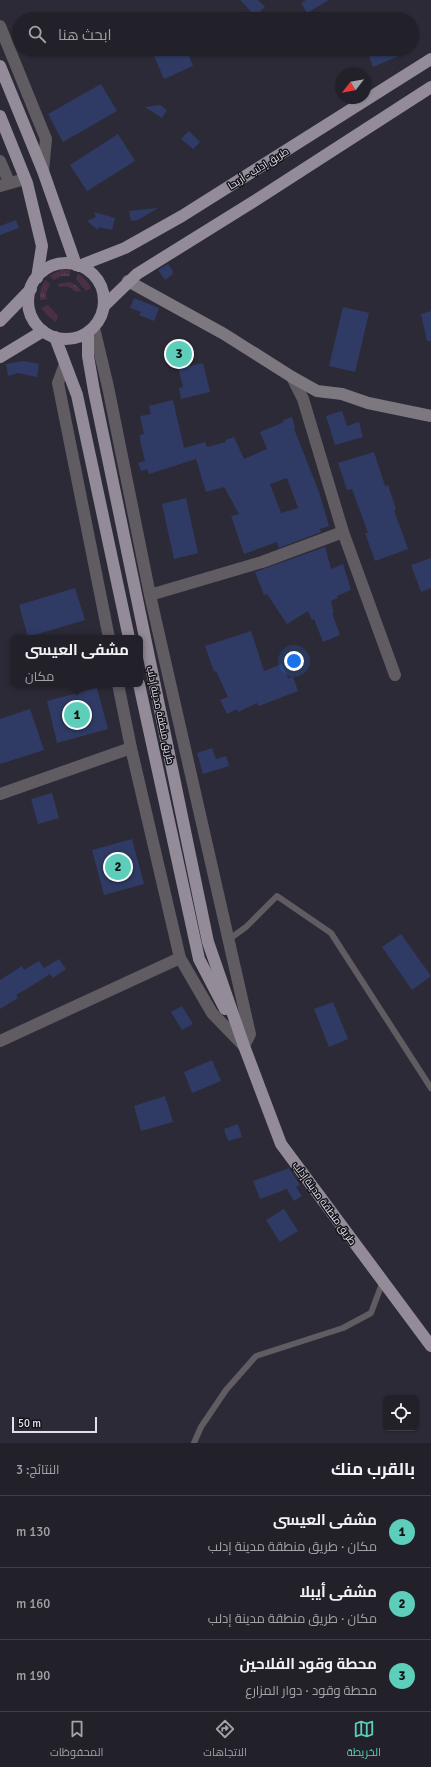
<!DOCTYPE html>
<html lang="ar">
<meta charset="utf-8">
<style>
:root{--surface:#222029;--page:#2a2831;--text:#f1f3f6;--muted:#a2a3a8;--line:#3f3e46;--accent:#5cceba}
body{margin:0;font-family:Signika,Cairo,sans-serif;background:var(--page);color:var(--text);direction:rtl}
.controls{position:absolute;right:12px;bottom:12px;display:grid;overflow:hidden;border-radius:6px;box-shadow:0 1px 3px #0004}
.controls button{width:36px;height:36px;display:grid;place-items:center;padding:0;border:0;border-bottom:1px solid var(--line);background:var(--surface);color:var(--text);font:20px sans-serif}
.compass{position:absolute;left:335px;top:68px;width:36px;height:36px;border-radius:50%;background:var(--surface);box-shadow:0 1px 3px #0004;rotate:239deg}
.scale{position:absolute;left:12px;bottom:10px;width:85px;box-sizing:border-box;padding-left:4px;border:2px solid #e1e0e9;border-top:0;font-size:11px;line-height:14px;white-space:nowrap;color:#e1e0e9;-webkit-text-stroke:3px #15141a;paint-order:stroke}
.you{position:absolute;left:294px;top:661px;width:14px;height:14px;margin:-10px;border:3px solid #fff;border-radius:50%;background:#1a73e8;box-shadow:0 0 0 6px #1a73e833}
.badge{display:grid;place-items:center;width:26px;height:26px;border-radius:50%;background:var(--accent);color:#111;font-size:13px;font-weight:700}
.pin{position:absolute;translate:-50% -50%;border:2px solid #fff;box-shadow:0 1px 4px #0006}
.popup{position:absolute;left:11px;top:635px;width:132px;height:52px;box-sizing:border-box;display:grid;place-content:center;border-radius:6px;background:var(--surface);filter:drop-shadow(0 1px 3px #0005);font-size:13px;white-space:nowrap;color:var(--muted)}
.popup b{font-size:15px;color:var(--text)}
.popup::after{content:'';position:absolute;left:50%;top:100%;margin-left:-8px;border:8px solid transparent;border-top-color:var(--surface)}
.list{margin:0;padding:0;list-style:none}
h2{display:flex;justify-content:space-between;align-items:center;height:52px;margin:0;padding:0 16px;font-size:17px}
h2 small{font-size:13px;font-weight:400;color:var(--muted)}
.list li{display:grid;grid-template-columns:26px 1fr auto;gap:12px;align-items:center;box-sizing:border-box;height:72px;padding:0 16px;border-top:1px solid var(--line)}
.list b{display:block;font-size:15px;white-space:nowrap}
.list p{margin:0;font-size:13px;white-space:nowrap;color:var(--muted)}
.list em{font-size:13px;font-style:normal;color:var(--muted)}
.icon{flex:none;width:22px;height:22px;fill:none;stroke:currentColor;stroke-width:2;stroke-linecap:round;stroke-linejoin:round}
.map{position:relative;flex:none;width:431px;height:1443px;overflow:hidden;direction:ltr}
.search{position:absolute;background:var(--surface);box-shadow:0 1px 3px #0004;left:12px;right:12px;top:12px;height:44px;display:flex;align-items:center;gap:10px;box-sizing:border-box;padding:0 14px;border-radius:22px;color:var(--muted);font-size:15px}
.sheet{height:268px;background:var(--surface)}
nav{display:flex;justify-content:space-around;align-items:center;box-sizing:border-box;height:56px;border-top:1px solid var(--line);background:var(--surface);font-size:11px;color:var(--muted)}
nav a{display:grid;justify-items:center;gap:2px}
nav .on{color:var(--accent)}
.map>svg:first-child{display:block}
.grass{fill:url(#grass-tufts)}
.building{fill:#2f3b65;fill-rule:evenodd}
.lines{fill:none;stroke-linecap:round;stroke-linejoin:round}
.lane{stroke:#605c62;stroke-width:6}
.street{stroke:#605c62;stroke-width:12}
.secondary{stroke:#7d7780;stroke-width:12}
.primary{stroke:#938b97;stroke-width:12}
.labels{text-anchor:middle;stroke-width:3;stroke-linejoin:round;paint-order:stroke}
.street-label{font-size:10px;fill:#e1e0e9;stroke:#15141a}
</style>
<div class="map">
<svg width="431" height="1443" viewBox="0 0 431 1443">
<defs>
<pattern id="grass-tufts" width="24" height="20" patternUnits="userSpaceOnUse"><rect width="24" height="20" fill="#4a3042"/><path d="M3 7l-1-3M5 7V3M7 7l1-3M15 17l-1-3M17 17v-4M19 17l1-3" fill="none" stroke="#644e5d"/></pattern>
</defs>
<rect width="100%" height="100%" fill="#2d2a37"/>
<g class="grass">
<path d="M 61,270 L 70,270 L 70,276 L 62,276 L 54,280 L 49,276 Z"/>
<path d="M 78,273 L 87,281 L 91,288 L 86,291 L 76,279 Z"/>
<path d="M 45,280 L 50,284 L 46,293 L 47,299 L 40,300 L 41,288 Z"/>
<path d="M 70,282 L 78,287 L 81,291 L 77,292 L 67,286 L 60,287 L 57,284 Z"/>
<path d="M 48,305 L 58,316 L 56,322 L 48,316 L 41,308 Z"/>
</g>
<g class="building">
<path d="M 240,0 L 258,0 L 265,7 L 255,16 Z"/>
<path d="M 306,0 L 329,0 L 307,13 L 301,3 Z"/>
<path d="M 170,49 L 186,49 L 193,66 L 164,79 L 154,56 Z"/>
<path d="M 380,49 L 415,49 L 373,67 L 368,53 Z"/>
<path d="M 101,84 L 117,111 L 63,142 L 48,114 Z"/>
<path d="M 160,105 L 167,110 L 162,118 L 145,107 Z"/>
<path d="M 189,131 L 200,142 L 193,149 L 181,139 Z"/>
<path d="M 118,134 L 135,161 L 87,191 L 70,165 Z"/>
<path d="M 158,208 L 138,220 L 131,221 L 129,211 Z"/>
<path d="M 94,212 L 115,218 L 112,230 L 99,227 L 98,230 L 87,221 L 96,217 Z"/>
<path d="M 16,220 L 19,228 L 0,235 L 0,226 Z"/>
<path d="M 168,264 L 173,271 L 172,272 L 173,274 L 165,280 L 158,270 Z"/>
<path d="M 134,298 L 159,308 L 154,321 L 139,315 L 141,312 L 130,308 Z"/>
<path d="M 343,307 L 369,313 L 355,372 L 329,366 Z"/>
<path d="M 431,311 L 431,341 L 427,341 L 421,314 Z"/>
<path d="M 183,340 L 190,366 L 203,363 L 210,392 L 181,399 L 179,388 L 183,387 L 178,367 L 175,368 L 169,344 Z"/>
<path d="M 24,361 L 39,364 L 37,377 L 18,373 L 8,376 L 6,364 Z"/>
<path d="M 173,400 L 184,448 L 205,442 L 207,447 L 226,442 L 225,440 L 234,437 L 244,459 L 267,449 L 260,432 L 284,422 L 283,420 L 292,417 L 295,428 L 294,429 L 319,492 L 329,526 L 320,529 L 321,532 L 279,548 L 277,542 L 244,554 L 231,516 L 239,514 L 224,487 L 206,492 L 196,459 L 149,474 L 147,469 L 141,471 L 138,463 L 145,461 L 140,441 L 140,435 L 144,434 L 140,416 L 151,414 L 149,406 ZM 287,478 L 298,508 L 281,513 L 270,484 Z"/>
<path d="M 342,411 L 347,426 L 359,422 L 363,437 L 335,445 L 326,416 Z"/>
<path d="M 374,452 L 385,486 L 388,485 L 396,509 L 394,510 L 408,549 L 375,561 L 365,533 L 368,533 L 352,489 L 347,490 L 338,463 Z"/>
<path d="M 186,498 L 198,553 L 174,559 L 162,504 Z"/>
<path d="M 325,547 L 331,569 L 343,564 L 351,590 L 337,596 L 338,598 L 331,601 L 334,613 L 332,613 L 340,635 L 323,642 L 314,619 L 312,620 L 308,611 L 287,624 L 267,594 L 264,595 L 255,572 Z"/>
<path d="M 431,558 L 431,588 L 421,592 L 411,565 Z"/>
<path d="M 75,588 L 85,620 L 28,637 L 19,605 Z"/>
<path d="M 251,631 L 264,671 L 282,664 L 288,678 L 293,677 L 298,691 L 259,706 L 257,703 L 238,712 L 237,709 L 227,714 L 220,700 L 228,697 L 216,671 L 214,672 L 205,646 Z"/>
<path d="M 97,688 L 108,729 L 57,743 L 47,701 Z"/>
<path d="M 30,709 L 44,750 L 0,764 L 0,719 Z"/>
<path d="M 212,748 L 216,759 L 226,756 L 229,766 L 203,774 L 197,753 Z"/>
<path d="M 52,793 L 59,818 L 38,824 L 31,799 Z"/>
<path d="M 132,839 L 144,884 L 104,895 L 92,850 Z"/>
<path d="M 401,934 L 431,976 L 412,990 L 382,947 Z"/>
<path d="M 59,959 L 66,969 L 53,978 L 50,974 L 33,985 L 16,995 L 18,998 L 0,1009 L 0,980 L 22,966 L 24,970 L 39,961 L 44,968 Z"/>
<path d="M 333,1002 L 348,1039 L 329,1047 L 314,1009 Z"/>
<path d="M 182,1006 L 193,1024 L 182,1030 L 171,1012 Z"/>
<path d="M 212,1060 L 221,1081 L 192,1093 L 184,1072 Z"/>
<path d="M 165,1096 L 173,1122 L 141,1131 L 134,1106 Z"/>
<path d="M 238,1124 L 242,1137 L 228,1141 L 224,1129 Z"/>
<path d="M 289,1168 L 300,1185 L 296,1187 L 302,1196 L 294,1201 L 287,1189 L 260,1199 L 253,1181 Z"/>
<path d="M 284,1209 L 298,1231 L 280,1242 L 266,1220 Z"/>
</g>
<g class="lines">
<g class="lane">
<path d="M 228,940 L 246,927 L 277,896 L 331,933 L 431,1088"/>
<path d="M 194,1443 L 201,1427 L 226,1390 L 256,1356 L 343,1328 L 371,1313 L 383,1281"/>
</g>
<g class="street">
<path d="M 0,26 L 46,139 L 43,171"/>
<path d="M 0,161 L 9,182"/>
<path d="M 0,186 L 25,179"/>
<path d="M 94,328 L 108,387 L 150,595 L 250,1034 L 244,1046 L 212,1013 L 180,958 L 131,748 L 118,684"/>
<path d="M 65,364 L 58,383 L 109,638"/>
<path d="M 292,377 L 303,399 L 343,532 L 395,675"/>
<path d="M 150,595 L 262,562 L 343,532"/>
<path d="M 0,794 L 131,748"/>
<path d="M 0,1041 L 180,958"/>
</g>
<path class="secondary" d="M 128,281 L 224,334 L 292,377 L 317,391 L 342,394 L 368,403 L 431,416"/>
<g class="primary">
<path d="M 0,66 L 43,171 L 76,265"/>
<path d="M 0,116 L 27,183 L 42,246 L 37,278"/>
<circle cx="66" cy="301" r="38"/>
<path d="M 79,266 L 125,248 L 182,216 L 431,59"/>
<path d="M 104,306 L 137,274 L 256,200 L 431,87"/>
<path d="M 0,321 L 31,289"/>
<path d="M 88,332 L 88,356 L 94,391 L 208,942 L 244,1046 L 281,1144 L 431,1346"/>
<path d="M 55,337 L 77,395 L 129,638"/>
<path d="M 0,357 L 43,331"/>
<path d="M 139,684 L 199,959 L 225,1009"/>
</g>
</g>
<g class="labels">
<g class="street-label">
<text transform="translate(258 168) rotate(-32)" y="4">طريق إدلب - أريحا</text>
<text transform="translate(161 715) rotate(78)" y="4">طريق منطقة مدينة إدلب</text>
<text transform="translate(325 1203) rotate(54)" y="4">طريق منطقة مدينة إدلب</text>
</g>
</g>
</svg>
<div class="controls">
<button><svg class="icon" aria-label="locate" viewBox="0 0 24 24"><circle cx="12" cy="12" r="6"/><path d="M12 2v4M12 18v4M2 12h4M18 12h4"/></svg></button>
</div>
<svg class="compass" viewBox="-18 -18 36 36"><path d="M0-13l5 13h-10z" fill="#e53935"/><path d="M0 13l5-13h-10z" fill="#a2a3a8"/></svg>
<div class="scale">50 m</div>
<div class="you"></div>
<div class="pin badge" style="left:77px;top:715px">1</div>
<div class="popup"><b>مشفى العيسى</b>مكان</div>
<div class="pin badge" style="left:118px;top:867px">2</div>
<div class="pin badge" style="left:179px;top:354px">3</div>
<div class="search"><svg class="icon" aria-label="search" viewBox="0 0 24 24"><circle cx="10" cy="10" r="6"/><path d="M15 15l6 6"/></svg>ابحث هنا</div>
</div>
<section class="sheet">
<h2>بالقرب منك<small>النتائج: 3</small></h2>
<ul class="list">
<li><span class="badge">1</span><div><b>مشفى العيسى</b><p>مكان · طريق منطقة مدينة إدلب</p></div><em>130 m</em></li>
<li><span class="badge">2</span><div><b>مشفى أيبلا</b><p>مكان · طريق منطقة مدينة إدلب</p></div><em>160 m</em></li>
<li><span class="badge">3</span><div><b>محطة وقود الفلاحين</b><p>محطة وقود · دوار المزارع</p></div><em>190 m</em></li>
</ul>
</section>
<nav>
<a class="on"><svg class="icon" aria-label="map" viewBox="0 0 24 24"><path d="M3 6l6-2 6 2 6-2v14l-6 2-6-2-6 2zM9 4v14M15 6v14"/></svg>الخريطة</a>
<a><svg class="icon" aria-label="directions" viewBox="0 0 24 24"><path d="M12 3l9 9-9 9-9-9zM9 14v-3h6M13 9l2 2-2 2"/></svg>الاتجاهات</a>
<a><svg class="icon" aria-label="saved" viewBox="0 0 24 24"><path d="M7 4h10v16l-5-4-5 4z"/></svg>المحفوظات</a>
</nav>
